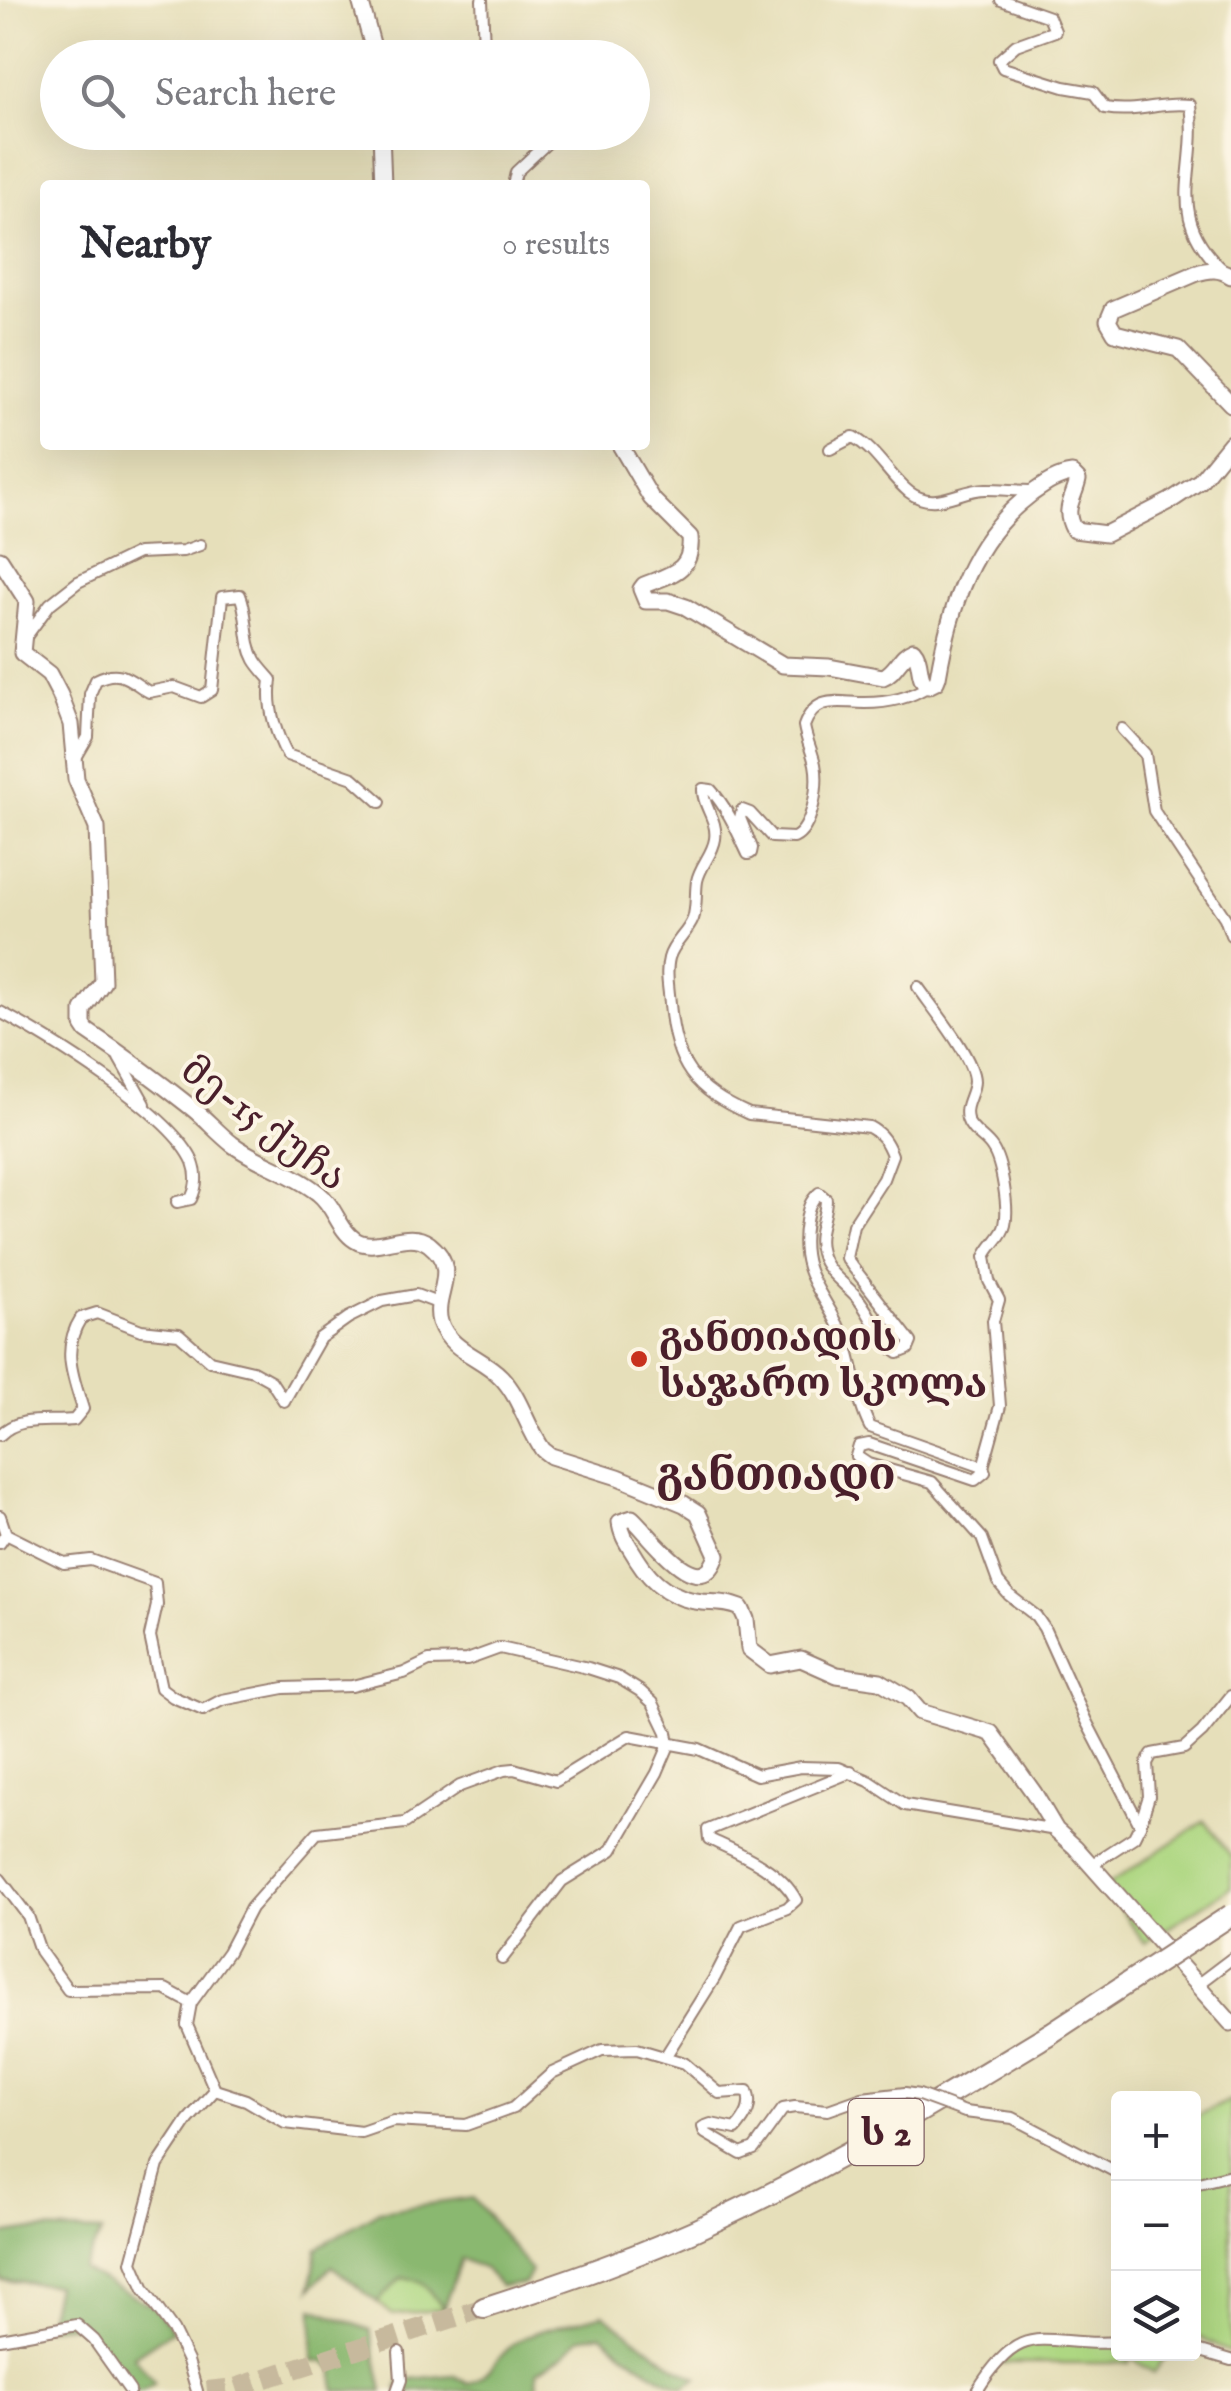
<!DOCTYPE html>
<meta charset="utf-8">
<style>
:root{--surface:#fff;--page:#f2f2f3;--text:#2b2b33;--muted:#7c7c81;--line:#e1e1e2}
body{margin:0;font-family:"IM FELL English","Noto Serif Georgian",serif;background:var(--page);color:var(--text)}
.controls{position:absolute;right:30px;bottom:30px;display:grid;overflow:hidden;border-radius:10px;box-shadow:0 10px 40px #0002}
.controls button{width:90px;height:90px;display:grid;place-items:center;padding:0;border:0;border-bottom:2px solid var(--line);background:var(--surface);color:var(--text);font:50px sans-serif}
.list{margin:0;padding:0;list-style:none}
h2{display:flex;justify-content:space-between;align-items:center;height:130px;margin:0;padding:0 40px;font-size:42px}
h2 small{font-size:32px;font-weight:400;color:var(--muted)}
.icon{flex:none;width:55px;height:55px;fill:none;stroke:currentColor;stroke-width:2;stroke-linecap:round;stroke-linejoin:round}
.map{position:relative;flex:none;width:1231px;height:2391px;overflow:hidden}
.search{position:absolute;background:var(--surface);box-shadow:0 10px 40px #0002;left:40px;top:40px;width:610px;height:110px;display:flex;align-items:center;gap:25px;box-sizing:border-box;padding:0 35px;border-radius:55px;color:var(--muted);font-size:38px}
.panel{position:absolute;background:var(--surface);box-shadow:0 10px 40px #0002;left:40px;top:180px;width:610px;height:270px;border-radius:10px}
.map>svg:first-child{display:block}
.green{fill:#aed782;stroke:#7c7b56;stroke-width:2.5}
.forest{fill:#8ab870;stroke:#6a6c4e;stroke-width:2.5}
.lines{fill:none;stroke-linecap:round;stroke-linejoin:round}
.highway-tunnel{stroke:#c7b99d;stroke-width:20;stroke-dasharray:20 10;stroke-linecap:butt}
.street-casing{stroke:#987f72;stroke-width:14}
.secondary-casing{stroke:#987f72;stroke-width:19}
.highway-casing{stroke:#987f72;stroke-width:24}
.street{stroke:#fff;stroke-width:10}
.secondary{stroke:#fff;stroke-width:15}
.highway{stroke:#fff;stroke-width:20}
.street-bridge-casing{stroke:#987f72;stroke-width:14;stroke-linecap:butt}
.highway-bridge-casing{stroke:#987f72;stroke-width:24;stroke-linecap:butt}
.street-bridge{stroke:#fff;stroke-width:10}
.highway-bridge{stroke:#fff;stroke-width:20}
.poi-dot{fill:#c8321e;stroke:#fcf5e5;stroke-width:4}
.labels{text-anchor:middle;stroke-width:8;stroke-linejoin:round;paint-order:stroke}
.shield{fill:#fcf5e5;stroke:#7f5f63;stroke-width:2.5}
.shield-label{font-size:38px;font-weight:bold;fill:#4a1f2b}
.street-label{font-size:40px;fill:#4a1f2b;stroke:#fcf5e5}
.poi-label{font-size:40px;font-weight:bold;fill:#4a1f2b;stroke:#fcf5e5;text-anchor:start}
.quarter-label{font-size:45px;font-weight:bold;fill:#4a1f2b;stroke:#fcf5e5}
</style>
<div class="map">
<svg width="1231" height="2391" viewBox="0 0 1231 2391">
<rect width="100%" height="100%" fill="#fcf5e5"/>
<filter id="ink" filterUnits="userSpaceOnUse"><feTurbulence type="fractalNoise" baseFrequency=".01" numOctaves="2"/><feDisplacementMap in="SourceGraphic" scale="20" xChannelSelector="R" yChannelSelector="G"/><feConvolveMatrix kernelMatrix="1 2 1 2 8 2 1 2 1" color-interpolation-filters="sRGB"/></filter>
<filter id="wash" filterUnits="userSpaceOnUse"><feTurbulence type="fractalNoise" baseFrequency=".0048" numOctaves="4" result="noise"/><feDisplacementMap in="SourceGraphic" scale="40" xChannelSelector="R" yChannelSelector="G"/><feGaussianBlur stdDeviation="2.25" result="paint"/><feColorMatrix in="noise" values="0 0 0 0 0 0 0 0 0 0 0 0 0 0 0 0 0 1.4 0 .05"/><feComposite in="paint" operator="in"/></filter>
<g filter="url(#wash)">
<rect width="100%" height="100%" fill="#e6dfba"/>
<g class="green">
<path d="M 1205,1821 L 1231,1856 L 1231,1887 L 1145,1943 L 1104,1887 Z"/>
<path d="M 1231,2100 L 1231,2353 L 1194,2335 L 1194,2117 Z"/>
<path d="M 401,2278 C 423,2278 432,2291 443,2309 L 393,2315 L 377,2302 Z"/>
<path d="M 1026,2340 L 1118,2342 L 1118,2354 L 1174,2354 L 1163,2360 L 1154,2373 L 1129,2356 L 1130,2363 L 994,2363 Z"/>
</g>
<g class="forest">
<path d="M 473,2198 L 531,2271 L 524,2284 L 500,2286 L 485,2269 L 461,2259 L 443,2309 C 432,2291 423,2277 401,2278 L 377,2302 L 332,2266 L 311,2289 L 317,2248 L 379,2211 Z"/>
<path d="M 33,2230 L 102,2232 L 82,2269 L 154,2307 L 173,2330 L 134,2356 L 155,2383 L 142,2391 L 132,2391 L 77,2325 L 46,2328 L 56,2285 L 0,2280 L 0,2235 Z"/>
<path d="M 313,2308 L 370,2330 L 383,2391 L 334,2391 L 334,2369 L 324,2362 L 313,2361 Z"/>
<path d="M 603,2314 L 677,2368 L 698,2378 L 683,2388 C 651,2374 628,2357 602,2334 L 579,2338 L 563,2356 L 537,2371 L 538,2391 L 397,2391 L 401,2380 L 453,2375 L 468,2384 C 493,2374 494,2359 514,2344 C 538,2327 575,2323 603,2314 Z"/>
</g>
</g>
<g filter="url(#ink)">
<g class="lines">
<path class="highway-tunnel" d="M 207,2391 L 235,2388 L 484,2308"/>
<g class="street-casing">
<g id="street">
<path d="M 482,0 L 484,47 L 491,58"/>
<path d="M 1001,0 L 1049,17 L 1055,31 L 1016,45 L 999,60 L 1003,68 L 1064,87 L 1093,92 L 1105,108 C 1139,114 1160,101 1190,105 C 1200,172 1162,213 1223,270"/>
<path d="M 513,185 L 516,172 L 548,142 L 547,132"/>
<path d="M 830,449 L 853,437 C 877,450 889,476 909,492 C 935,512 959,489 986,489 C 1002,489 1018,491 1034,491"/>
<path d="M 25,638 L 50,604 L 78,582 L 138,553 L 183,551 L 200,545"/>
<path d="M 928,686 C 910,698 887,703 865,703 C 838,703 816,694 804,726 C 806,739 812,751 815,764 C 819,784 813,829 794,838 L 772,837 L 750,813 L 742,810 L 740,818 L 752,848 L 751,853 L 748,854 C 737,831 728,809 711,790 L 703,789 C 702,806 718,819 715,839 C 713,854 700,866 697,881 C 695,894 697,907 693,919 C 687,934 673,943 669,958 C 665,973 669,989 670,1004 C 675,1065 693,1089 749,1114 L 869,1127 C 882,1134 887,1142 892,1155 L 883,1179 L 853,1225 L 846,1258 L 911,1342 L 908,1349 L 898,1353 C 878,1339 871,1313 856,1296 C 843,1282 826,1272 821,1253 C 815,1234 826,1217 826,1199 L 819,1193 C 809,1202 808,1209 806,1221 C 796,1280 829,1294 846,1344 C 855,1371 857,1402 870,1427 L 983,1467 L 985,1472 L 975,1480 L 869,1444 L 859,1446 L 856,1456 L 868,1464 L 932,1482 L 982,1538 L 998,1582 L 1009,1595 L 1036,1616 L 1044,1628 L 1086,1721 L 1140,1825 L 1134,1837 L 1091,1865"/>
<path d="M 1122,729 L 1145,754 L 1154,811 L 1225,918 L 1231,935"/>
<path d="M 74,761 L 88,737 L 90,694 L 96,680 C 121,667 130,681 149,692 L 174,687 L 201,697 L 212,690 L 222,597 L 240,595 C 249,616 244,640 255,660 C 259,667 266,674 271,680 C 267,706 275,732 287,755 L 353,778 L 380,802"/>
<path d="M 918,987 C 932,1007 974,1058 974,1081 C 974,1094 963,1105 967,1119 C 971,1132 985,1137 992,1148 C 1002,1162 1009,1208 1005,1225 C 1003,1236 989,1246 985,1257 L 989,1281 L 999,1300 L 993,1321 L 1000,1406 L 983,1467"/>
<path d="M 0,1012 C 48,1037 172,1114 193,1162 C 198,1175 197,1187 191,1199 L 177,1202"/>
<path d="M 119,1058 L 145,1104"/>
<path d="M 0,1435 C 20,1415 48,1423 74,1420 L 83,1409 C 73,1377 61,1349 81,1318 L 97,1313 L 141,1330 L 179,1334 L 210,1361 L 253,1371 L 271,1381 L 284,1401 L 320,1338 L 348,1318 L 382,1301 L 416,1295 L 440,1304"/>
<path d="M 0,1516 L 6,1534 L 0,1543"/>
<path d="M 6,1534 L 64,1563 L 91,1560 L 155,1583 L 157,1605 L 150,1636 L 161,1688 L 173,1697 L 203,1710 L 222,1700 L 284,1688 L 352,1686 L 404,1673 L 429,1661 L 467,1660 L 500,1648 L 588,1668 L 619,1678 L 640,1691 L 653,1703 L 667,1732 L 669,1745 L 657,1773 L 612,1850 L 562,1881 L 502,1959"/>
<path d="M 1140,1825 L 1149,1796 L 1147,1763 L 1152,1754 L 1184,1748 L 1202,1732 L 1231,1696"/>
<path d="M 0,1879 L 28,1916 L 40,1951 L 68,1990 L 165,1989 L 191,2003"/>
<path d="M 1198,1984 L 1231,1959"/>
<path d="M 665,2057 L 715,1977 L 741,1926 L 787,1908 L 796,1900 C 780,1869 739,1853 709,1839 L 708,1830 L 851,1772"/>
<path d="M 919,2095 L 905,2093 L 862,2098 L 828,2110 L 795,2107 L 783,2109 L 754,2149 L 741,2154 L 705,2133 L 703,2127 L 711,2124 L 736,2129 C 746,2117 753,2106 747,2091 L 719,2093 L 684,2063 L 637,2049 L 602,2050 L 552,2073 L 513,2108 L 466,2125 L 393,2121 L 361,2132 L 285,2123 L 246,2100 L 215,2090 L 187,2025 L 191,2003 L 228,1952 L 251,1908 L 317,1833 L 405,1823 L 460,1786 L 504,1770 L 514,1769 L 556,1781 L 629,1736 L 699,1749 L 757,1775 L 801,1767 L 839,1768 L 869,1781 L 905,1805 L 1056,1830"/>
<path d="M 965,2112 L 1013,2118 L 1118,2173"/>
<path d="M 1194,2184 L 1231,2175"/>
<path d="M 0,2339 L 77,2325 L 94,2340 L 130,2391"/>
<path d="M 1194,2349 L 1231,2360"/>
<path d="M 197,2391 L 188,2361 L 173,2330 L 144,2290 L 132,2262 L 158,2165 L 188,2120 L 215,2090"/>
<path d="M 397,2391 L 401,2380 L 399,2352"/>
<path d="M 977,2391 C 1025,2313 1046,2349 1118,2342"/>
</g>
</g>
<g class="secondary-casing">
<g id="secondary">
<path d="M 360,0 L 376,58"/>
<path d="M 381,132 L 383,185"/>
<path d="M 1231,276 C 1220,268 1209,269 1197,273 L 1113,309 L 1108,321 L 1115,333 L 1178,349 L 1231,404"/>
<path d="M 620,445 L 651,498 L 690,537 C 693,571 672,574 644,585 L 641,589 L 646,601 L 668,601 L 686,607 L 783,665 L 829,667 L 883,677 C 896,672 900,655 913,650 C 923,661 916,677 928,686 L 936,682 L 938,677 C 950,606 971,539 1031,494 C 1044,485 1056,476 1072,474 L 1078,480 C 1074,499 1062,509 1074,530 L 1106,534 L 1170,501 L 1200,481 L 1231,443"/>
<path d="M 0,559 L 27,601 L 22,653 L 49,674 L 60,695 L 71,724 L 76,779 L 97,828 L 103,982 L 83,1010 L 83,1025 L 87,1031 C 123,1055 158,1081 192,1108 C 206,1119 218,1133 232,1144 C 259,1164 292,1172 318,1193 C 335,1206 338,1229 355,1240 C 376,1254 407,1227 429,1244 C 462,1270 432,1295 440,1322 C 450,1351 482,1357 501,1377 C 521,1398 527,1428 543,1450 L 551,1456 L 618,1477 L 684,1504 L 698,1513 L 717,1555 C 701,1608 649,1533 632,1518 L 620,1522 C 621,1536 630,1547 637,1559 C 652,1583 672,1599 702,1602 C 716,1603 727,1602 741,1608 L 746,1619 L 749,1649 L 770,1665 L 801,1659 L 837,1675 L 880,1681 L 908,1698 L 920,1712 L 991,1733 L 1034,1793 L 1056,1830 L 1075,1847 L 1231,2023"/>
</g>
</g>
<g class="highway-casing">
<path id="highway" d="M 484,2308 C 564,2282 644,2255 719,2219 C 834,2165 942,2099 1051,2033"/>
</g>
<use href="#street" class="street"/>
<use href="#secondary" class="secondary"/>
<use href="#highway" class="highway"/>
<g class="street-bridge-casing">
<path id="street-bridge" d="M 919,2095 L 965,2112"/>
</g>
<g class="highway-bridge-casing">
<path id="highway-bridge" d="M 1051,2033 L 1231,1915"/>
</g>
<use href="#street-bridge" class="street-bridge"/>
<use href="#highway-bridge" class="highway-bridge"/>
</g>
</g>
<circle class="poi-dot" cx="639" cy="1359" r="10"/>
<g class="labels">
<rect class="shield" x="848.5" y="2099" width="75" height="66" rx="8"/>
<g class="shield-label">
<text x="886" y="2145">ს 2</text>
</g>
<g class="street-label">
<text transform="translate(265 1122) rotate(37)" y="14">მე-15 ქუჩა</text>
</g>
<g class="poi-label">
<text x="659" y="1350">განთიადის<tspan x="659" dy="46">საჯარო სკოლა</tspan></text>
</g>
<g class="quarter-label">
<text x="776" y="1489">განთიადი</text>
</g>
</g>
</svg>
<div class="controls">
<button>+</button>
<button>−</button>
<button><svg class="icon" aria-label="layers" viewBox="0 0 24 24"><path d="M12 4l9 5-9 5-9-5zM3 14l9 5 9-5"/></svg></button>
</div>
<div class="search"><svg class="icon" aria-label="search" viewBox="0 0 24 24"><circle cx="10" cy="10" r="6"/><path d="M15 15l6 6"/></svg>Search here</div>
<section class="panel">
<h2>Nearby<small>0 results</small></h2>
<ul class="list">
</ul>
</section>
</div>
